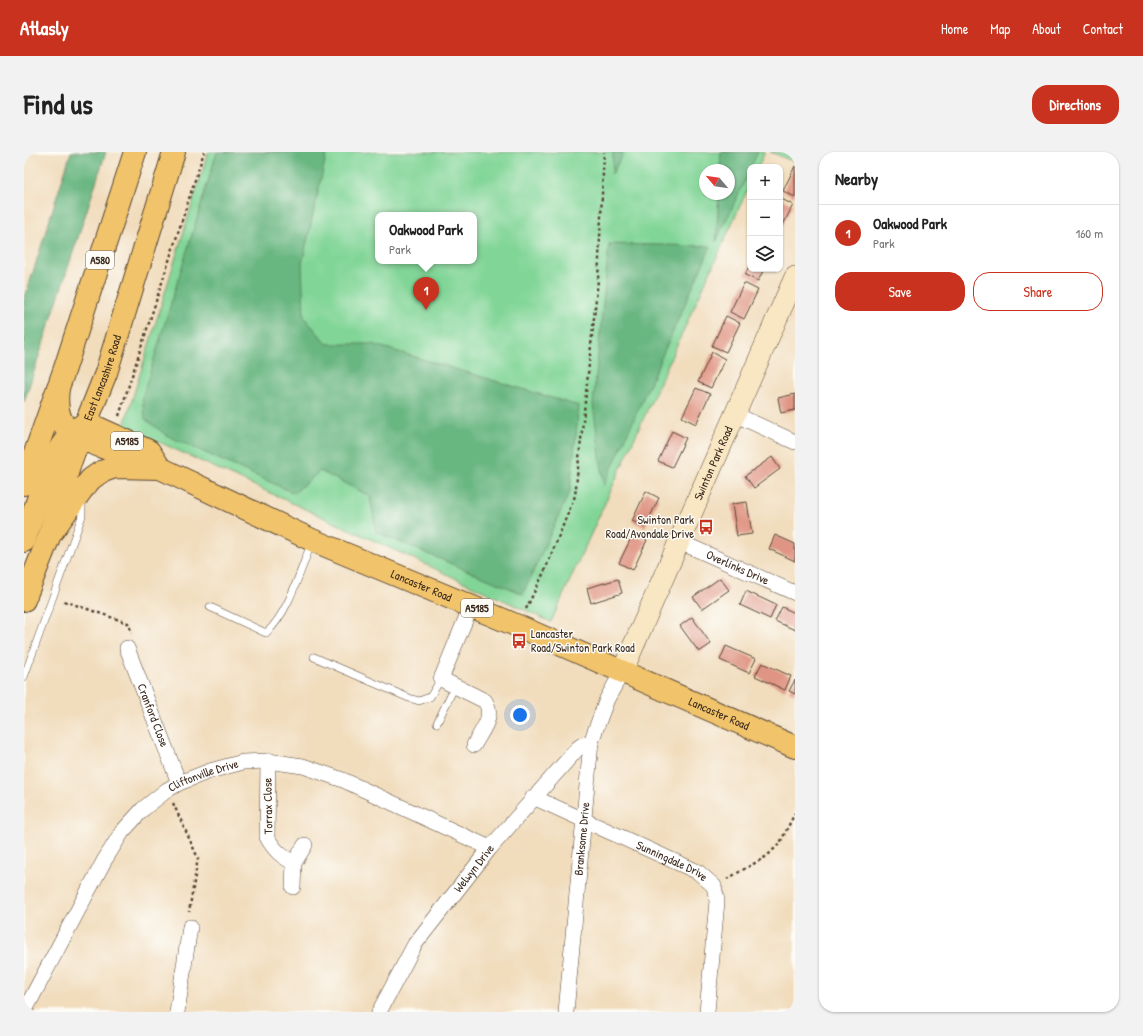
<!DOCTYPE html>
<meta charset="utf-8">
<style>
:root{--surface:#fff;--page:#f2f2f2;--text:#222;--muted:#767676;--line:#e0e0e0;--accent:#c8321e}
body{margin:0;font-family:"Patrick Hand",sans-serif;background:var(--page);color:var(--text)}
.controls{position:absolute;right:12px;top:12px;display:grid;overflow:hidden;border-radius:8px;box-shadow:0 1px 3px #0004}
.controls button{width:36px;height:36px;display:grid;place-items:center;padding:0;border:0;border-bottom:1px solid var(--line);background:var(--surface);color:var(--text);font:20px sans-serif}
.compass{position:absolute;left:675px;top:12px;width:36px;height:36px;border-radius:50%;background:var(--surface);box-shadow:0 1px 3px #0004;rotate:299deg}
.you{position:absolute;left:496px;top:563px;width:14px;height:14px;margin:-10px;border:3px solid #fff;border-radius:50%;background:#1a73e8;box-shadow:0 0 0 6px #1a73e833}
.badge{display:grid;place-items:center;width:26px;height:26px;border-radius:50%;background:var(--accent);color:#fff;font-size:13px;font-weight:700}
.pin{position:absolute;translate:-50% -33px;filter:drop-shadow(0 1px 2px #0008)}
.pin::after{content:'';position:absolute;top:21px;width:14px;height:12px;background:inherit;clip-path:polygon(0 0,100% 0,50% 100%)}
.popup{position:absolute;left:351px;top:60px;width:102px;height:52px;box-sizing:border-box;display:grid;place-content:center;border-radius:8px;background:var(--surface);filter:drop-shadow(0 1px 3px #0005);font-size:13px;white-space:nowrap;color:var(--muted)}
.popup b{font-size:15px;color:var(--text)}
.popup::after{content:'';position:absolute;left:50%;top:100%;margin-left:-8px;border:8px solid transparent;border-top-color:var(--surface)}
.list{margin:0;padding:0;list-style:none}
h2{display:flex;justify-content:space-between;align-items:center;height:52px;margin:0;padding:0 16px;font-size:17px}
h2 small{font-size:13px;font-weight:400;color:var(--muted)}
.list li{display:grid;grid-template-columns:26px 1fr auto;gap:12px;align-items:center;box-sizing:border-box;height:56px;padding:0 16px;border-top:1px solid var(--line)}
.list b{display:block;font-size:15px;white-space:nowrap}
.list p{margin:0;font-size:13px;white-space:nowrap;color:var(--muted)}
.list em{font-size:13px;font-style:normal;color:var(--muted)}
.actions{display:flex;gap:8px;padding:12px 16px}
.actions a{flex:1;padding:9px 0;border:1px solid var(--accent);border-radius:16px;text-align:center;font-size:14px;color:var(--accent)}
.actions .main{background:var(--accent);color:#fff}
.icon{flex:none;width:22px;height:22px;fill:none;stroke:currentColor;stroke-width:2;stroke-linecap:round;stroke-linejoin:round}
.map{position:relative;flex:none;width:771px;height:860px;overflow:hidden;border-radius:16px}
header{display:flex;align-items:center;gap:24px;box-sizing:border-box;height:56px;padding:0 20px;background:var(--accent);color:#fff}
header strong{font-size:19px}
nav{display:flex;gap:22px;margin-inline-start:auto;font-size:14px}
.intro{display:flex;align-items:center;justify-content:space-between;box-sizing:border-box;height:96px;padding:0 24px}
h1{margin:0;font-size:28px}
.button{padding:10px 18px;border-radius:16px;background:var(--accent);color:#fff;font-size:14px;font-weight:700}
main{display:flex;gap:24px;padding:0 24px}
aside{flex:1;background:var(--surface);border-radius:16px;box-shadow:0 1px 3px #0004}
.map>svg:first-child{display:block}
.green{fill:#81d597;stroke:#5e805a;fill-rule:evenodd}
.forest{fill:#68b680;stroke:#52704f}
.building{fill:#e09584}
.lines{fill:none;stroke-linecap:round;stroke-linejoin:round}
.lane-casing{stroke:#564536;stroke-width:8}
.street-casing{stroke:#564536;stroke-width:16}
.secondary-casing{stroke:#564536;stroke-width:22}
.primary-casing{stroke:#564536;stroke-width:24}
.highway-casing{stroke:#564536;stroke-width:24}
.path{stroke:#564536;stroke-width:2.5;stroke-dasharray:3 3;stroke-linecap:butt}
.lane{stroke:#fff;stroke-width:7}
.street{stroke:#fff;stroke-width:15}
.secondary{stroke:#f9e7c3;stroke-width:21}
.primary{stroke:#f1c36a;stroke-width:22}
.highway{stroke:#f1c36a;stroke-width:22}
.labels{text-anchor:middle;stroke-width:3;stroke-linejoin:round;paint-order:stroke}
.shield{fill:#fdfcf7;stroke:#75695f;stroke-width:1}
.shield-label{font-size:11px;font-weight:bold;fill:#3b2a1e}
.street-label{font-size:12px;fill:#3b2a1e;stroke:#fdfcf7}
.poi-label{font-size:12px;fill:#3b2a1e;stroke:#fdfcf7;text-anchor:end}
</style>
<header>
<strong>Atlasly</strong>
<nav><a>Home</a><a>Map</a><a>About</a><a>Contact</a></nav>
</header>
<div class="intro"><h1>Find us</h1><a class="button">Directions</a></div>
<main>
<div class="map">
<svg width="771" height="860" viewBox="0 0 771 860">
<rect width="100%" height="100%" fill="#fdfcf7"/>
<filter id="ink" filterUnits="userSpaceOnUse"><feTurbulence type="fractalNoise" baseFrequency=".025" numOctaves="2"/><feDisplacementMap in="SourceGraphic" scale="8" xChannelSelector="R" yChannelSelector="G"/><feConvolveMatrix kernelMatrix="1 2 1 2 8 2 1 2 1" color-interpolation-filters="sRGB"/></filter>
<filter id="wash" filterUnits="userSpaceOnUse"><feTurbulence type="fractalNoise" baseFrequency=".012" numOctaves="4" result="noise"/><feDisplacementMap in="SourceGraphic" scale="16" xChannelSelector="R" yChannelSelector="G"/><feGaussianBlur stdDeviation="0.9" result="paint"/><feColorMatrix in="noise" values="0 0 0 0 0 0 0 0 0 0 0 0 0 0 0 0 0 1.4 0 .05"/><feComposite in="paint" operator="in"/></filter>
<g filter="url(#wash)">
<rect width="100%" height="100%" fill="#f1dcbc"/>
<g class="green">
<path d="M 184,0 L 741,0 L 734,15 L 726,15 L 726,32 L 527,470 L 100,274 ZM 681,18 L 705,18 L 705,42 L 681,42 ZM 354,63 L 450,63 L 450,109 L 354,109 Z"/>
<path d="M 746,0 L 771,0 L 771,10 Z"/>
</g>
<g class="forest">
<path d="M 47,0 L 82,0 L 0,250 L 0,148 Z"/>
<path d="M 193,0 L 303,0 L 278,112 L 280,165 L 303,192 L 348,192 L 555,254 L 546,339 L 499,442 L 352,380 L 346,344 L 296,319 L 270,341 L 142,283 L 121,267 L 118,246 Z"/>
<path d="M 589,0 L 600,0 L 588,22 Z"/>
<path d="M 697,0 L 734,0 L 692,90 L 695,42 L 705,42 L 705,18 L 696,18 Z"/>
<path d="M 585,92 L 687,94 L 580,334 L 569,252 Z"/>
</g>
<g id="blocks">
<g class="building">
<path d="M 771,14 L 771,45 L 759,39 Z"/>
<path d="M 756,46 L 769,53 L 756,79 Z"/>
<path d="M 726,112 L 726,117 L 740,117 L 734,129 L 721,123 Z"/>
<path d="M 720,131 L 734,138 L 720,167 L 706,160 Z"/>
<path d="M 702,164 L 716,171 L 702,200 L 688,194 Z"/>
<path d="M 688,200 L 701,207 L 687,236 L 674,230 Z"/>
<path d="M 672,236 L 686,242 L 672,272 L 658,265 Z"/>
<path d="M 771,242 L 771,258 L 757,261 L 754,246 Z"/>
<path d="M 648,279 L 662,286 L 648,315 L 634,309 Z"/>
<path d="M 748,305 L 756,317 L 730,336 L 721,324 Z"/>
<path d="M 622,339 L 635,346 L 621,375 L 608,369 Z"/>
<path d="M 723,350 L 728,382 L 713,384 L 708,352 Z"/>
<path d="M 609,382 L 623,388 L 609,418 L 595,411 Z"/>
<path d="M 751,383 L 771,392 L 771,409 L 745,397 Z"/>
<path d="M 696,426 L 705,438 L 678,457 L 669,445 Z"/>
<path d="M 594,427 L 598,441 L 567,451 L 563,436 Z"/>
<path d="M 722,439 L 752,453 L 746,467 L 716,453 Z"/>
<path d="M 758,455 L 771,461 L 771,478 L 751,469 Z"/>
<path d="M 668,465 L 687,492 L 675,500 L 656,474 Z"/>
<path d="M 702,494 L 732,507 L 725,521 L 696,508 Z"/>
<path d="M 738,511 L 767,524 L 761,538 L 731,524 Z"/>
<path d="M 771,528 L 771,542 L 765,539 Z"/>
</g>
</g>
</g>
<g filter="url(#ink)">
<use href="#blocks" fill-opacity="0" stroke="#564536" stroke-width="1"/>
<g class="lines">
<g class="lane-casing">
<g id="lane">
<path d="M 186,455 L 242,481 C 265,461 276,418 288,390"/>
<path d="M 290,505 L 385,546 L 395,549 L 406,545 L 417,527"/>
<path d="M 0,525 L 58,364 L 58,347"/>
<path d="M 413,571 L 431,534"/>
</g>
</g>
<g class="street-casing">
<g id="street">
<path d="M 710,262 L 771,290"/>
<path id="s1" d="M 656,390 L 771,441"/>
<path d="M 447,454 L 417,527 L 461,549 C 471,564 458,578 450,593"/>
<path id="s2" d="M 103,496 L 155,631"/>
<path d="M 244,609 L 243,685 C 250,698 257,704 270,711"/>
<path id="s3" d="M 509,645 L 674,720 L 690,734 L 693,749 L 683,860"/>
<path d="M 269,735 L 270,711 L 281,693"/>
<path id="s4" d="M 0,860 L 80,709 L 98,680 L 119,657 L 143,638 L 155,631 L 186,619 L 219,610 L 244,609 L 279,614 L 319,628 L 466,696"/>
<path d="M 153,860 L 166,775"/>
<path id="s5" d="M 355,860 L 391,792 L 466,696 L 554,596 L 558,593 L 567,590"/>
<path id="s6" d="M 542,860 L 567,590 L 583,547 L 598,520"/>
</g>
</g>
<g class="secondary-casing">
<g id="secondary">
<path id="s7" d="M 598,520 L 771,125"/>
</g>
</g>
<g class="primary-casing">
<g id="primary">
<path d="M 34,236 C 28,283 56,286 92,300 C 100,304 108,309 116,313"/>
<path id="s8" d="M 27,381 L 57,339 L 67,327 L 77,320 L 91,315 L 136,316 L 288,388 L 494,474 L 771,595"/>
<path d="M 0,389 C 13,356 27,284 63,271 L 125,299 L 136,316"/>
</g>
</g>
<g class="highway-casing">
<g id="highway">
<path d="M 0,332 L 41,216 L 111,0"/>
<path id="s9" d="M 0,448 L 25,385 L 46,311 L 82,221 L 150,0"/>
</g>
</g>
<g class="path">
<path d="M 95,264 L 180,0"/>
<path d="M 40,449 L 104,471 L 108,481"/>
<path d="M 502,457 L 521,418 L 551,344 L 574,128 L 580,0"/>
<path d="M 149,651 L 174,706 L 165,760"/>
<path d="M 703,727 L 743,704 L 756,691 L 771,661"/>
</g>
<use href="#lane" class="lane"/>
<use href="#street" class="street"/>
<use href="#secondary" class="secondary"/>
<use href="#primary" class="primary"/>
<use href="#highway" class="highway"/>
</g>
</g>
<defs>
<g id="bus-bare" transform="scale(1.2)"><path d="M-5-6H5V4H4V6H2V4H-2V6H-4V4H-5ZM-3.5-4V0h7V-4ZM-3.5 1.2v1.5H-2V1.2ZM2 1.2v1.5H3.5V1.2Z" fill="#c8321e" stroke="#fdfcf7" stroke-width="2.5" paint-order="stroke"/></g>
</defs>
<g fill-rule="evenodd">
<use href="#bus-bare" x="682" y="375"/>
<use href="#bus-bare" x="495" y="489"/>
</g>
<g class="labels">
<g class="shield">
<rect x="62" y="99" width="28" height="18" rx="3"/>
<rect x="87" y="280" width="32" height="18" rx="3"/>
<rect x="437" y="447" width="32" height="18" rx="3"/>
</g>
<g class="shield-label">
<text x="76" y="112">A580</text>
<text x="103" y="293">A5185</text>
<text x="453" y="460">A5185</text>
</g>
<g class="street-label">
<text dy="4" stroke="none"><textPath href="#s9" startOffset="236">East Lancashire Road</textPath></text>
<text dy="4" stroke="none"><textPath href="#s7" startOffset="228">Swinton Park Road</textPath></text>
<text dy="4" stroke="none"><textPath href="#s1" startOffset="63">Overlinks Drive</textPath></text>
<text dy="4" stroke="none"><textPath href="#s8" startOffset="426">Lancaster Road</textPath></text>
<text dy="4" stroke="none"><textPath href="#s8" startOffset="750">Lancaster Road</textPath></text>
<text dy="4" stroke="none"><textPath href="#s2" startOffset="72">Cranford Close</textPath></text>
<text dy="4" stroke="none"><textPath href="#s4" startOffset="306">Cliftonville Drive</textPath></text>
<text transform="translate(244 654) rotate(-91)" y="4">Torrax Close</text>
<text dy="4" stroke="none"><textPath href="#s6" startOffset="174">Branksome Drive</textPath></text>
<text dy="4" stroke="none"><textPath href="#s3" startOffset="153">Sunningdale Drive</textPath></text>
<text dy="4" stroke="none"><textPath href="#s5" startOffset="173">Welwyn Drive</textPath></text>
</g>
<g class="poi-label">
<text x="670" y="372">Swinton Park<tspan x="670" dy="14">Road/Avondale Drive</tspan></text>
<text x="507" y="486" text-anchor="start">Lancaster<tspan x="507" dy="14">Road/Swinton Park Road</tspan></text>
</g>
</g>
</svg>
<div class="controls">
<button>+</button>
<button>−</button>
<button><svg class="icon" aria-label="layers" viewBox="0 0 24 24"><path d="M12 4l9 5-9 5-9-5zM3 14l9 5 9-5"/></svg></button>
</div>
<svg class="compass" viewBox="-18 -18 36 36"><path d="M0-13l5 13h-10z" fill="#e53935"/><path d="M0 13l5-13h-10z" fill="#767676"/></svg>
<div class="you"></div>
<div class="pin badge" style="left:402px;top:158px">1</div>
<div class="popup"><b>Oakwood Park</b>Park</div>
</div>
<aside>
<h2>Nearby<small></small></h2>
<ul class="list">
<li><span class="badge">1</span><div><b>Oakwood Park</b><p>Park</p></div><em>160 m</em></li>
</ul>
<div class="actions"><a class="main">Save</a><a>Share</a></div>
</aside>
</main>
